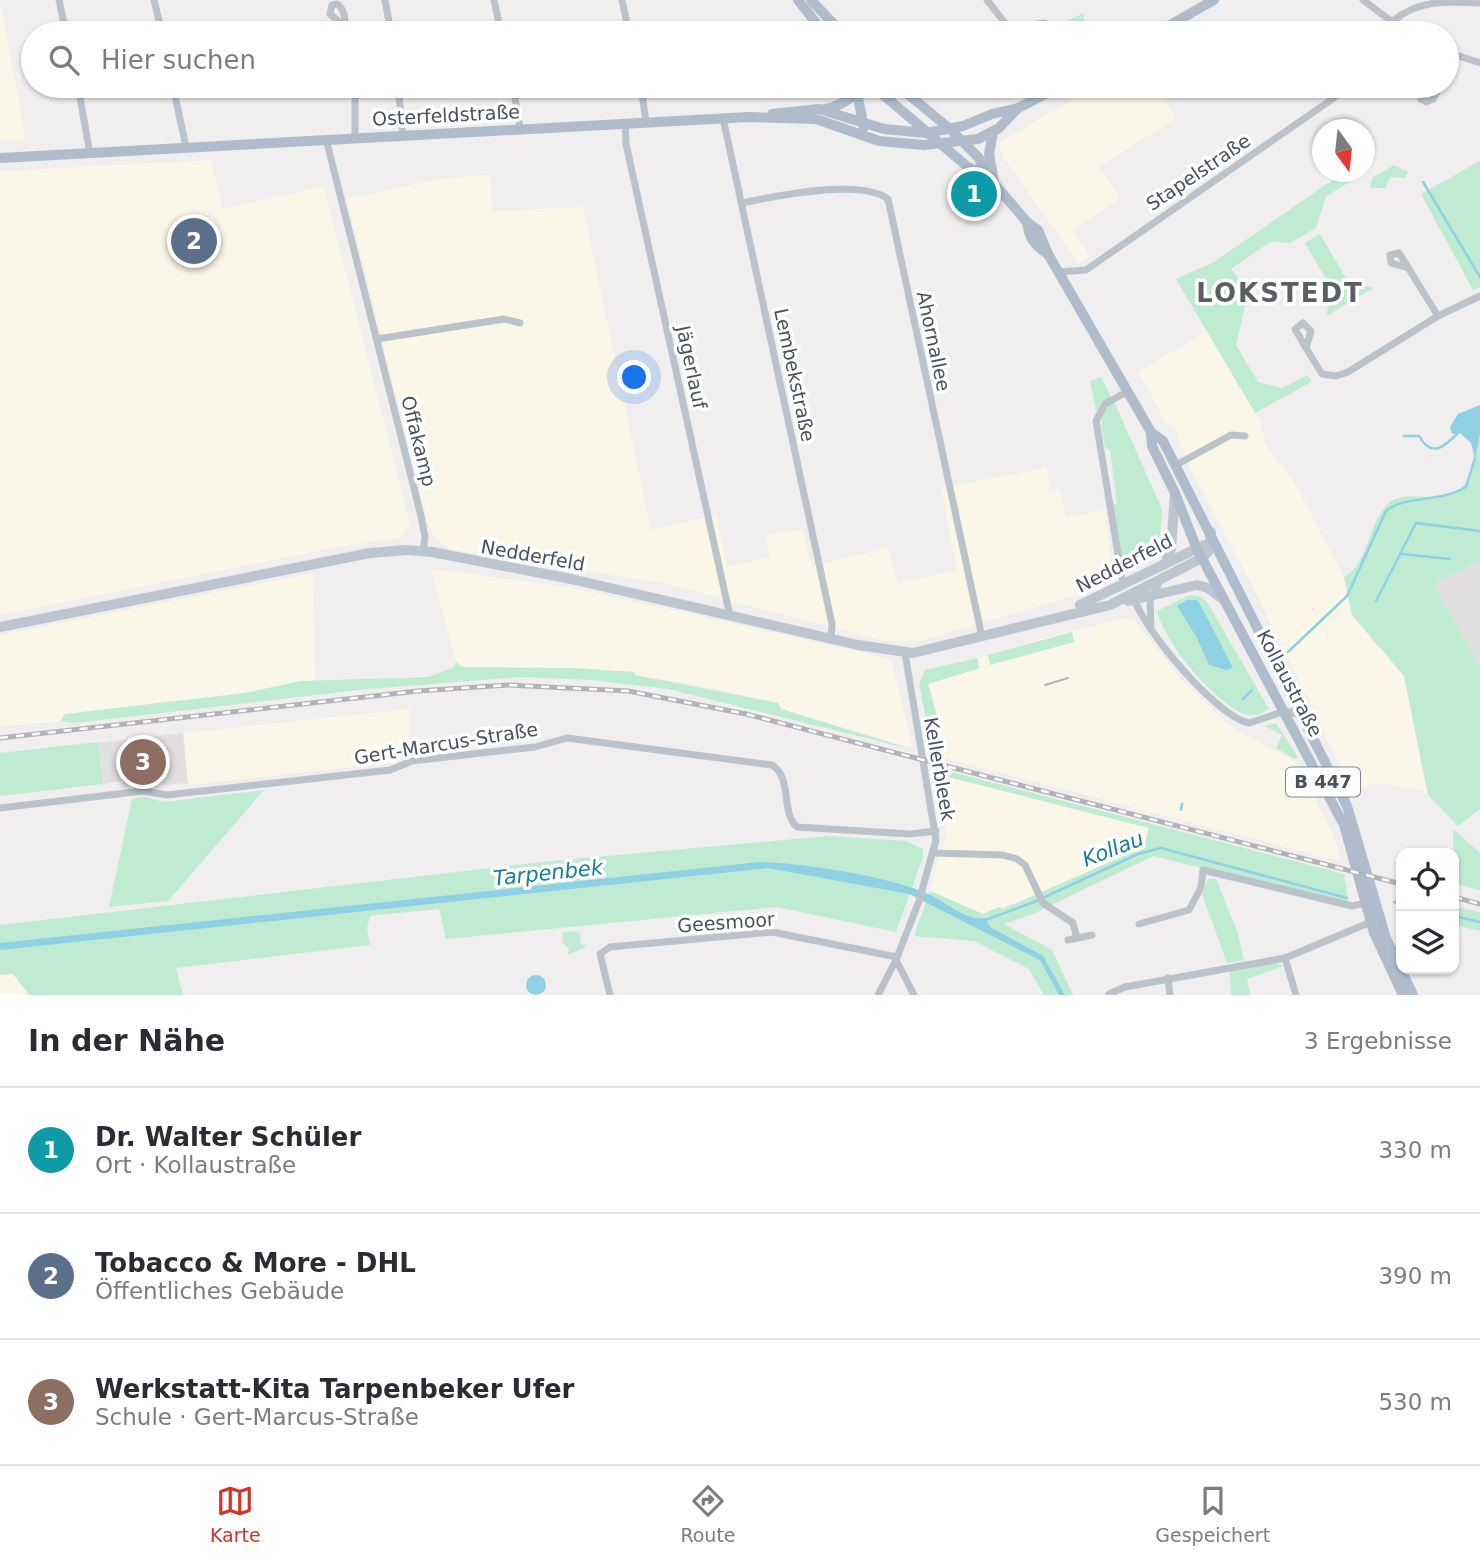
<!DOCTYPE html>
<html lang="de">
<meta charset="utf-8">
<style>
:root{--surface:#fff;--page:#f7f7f7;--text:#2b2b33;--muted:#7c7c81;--line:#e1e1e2;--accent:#d93025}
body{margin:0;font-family:"DejaVu Sans",sans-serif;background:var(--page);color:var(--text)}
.controls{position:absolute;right:21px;bottom:21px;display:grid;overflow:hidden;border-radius:14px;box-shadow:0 2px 5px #0004}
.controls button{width:63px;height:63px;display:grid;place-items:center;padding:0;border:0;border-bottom:2px solid var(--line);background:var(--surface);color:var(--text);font:35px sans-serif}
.compass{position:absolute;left:1312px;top:119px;width:63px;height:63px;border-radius:50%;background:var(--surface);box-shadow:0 2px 5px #0004;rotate:165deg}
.you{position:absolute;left:635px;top:378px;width:24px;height:24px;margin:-18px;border:5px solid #fff;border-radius:50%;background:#1a73e8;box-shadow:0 0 0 10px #1a73e833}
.badge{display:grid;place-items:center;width:46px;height:46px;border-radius:50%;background:var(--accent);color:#fff;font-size:23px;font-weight:700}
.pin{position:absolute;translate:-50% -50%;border:4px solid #fff;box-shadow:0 2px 7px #0006}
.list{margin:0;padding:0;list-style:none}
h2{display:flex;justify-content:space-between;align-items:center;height:91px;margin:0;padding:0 28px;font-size:30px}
h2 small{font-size:23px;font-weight:400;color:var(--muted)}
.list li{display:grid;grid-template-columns:46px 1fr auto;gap:21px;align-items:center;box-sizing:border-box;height:126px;padding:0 28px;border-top:2px solid var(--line)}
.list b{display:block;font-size:26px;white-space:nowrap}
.list p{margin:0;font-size:23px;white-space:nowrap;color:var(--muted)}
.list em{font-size:23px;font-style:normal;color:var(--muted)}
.icon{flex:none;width:38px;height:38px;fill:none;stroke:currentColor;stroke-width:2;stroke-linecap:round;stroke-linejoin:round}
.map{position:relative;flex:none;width:1480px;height:995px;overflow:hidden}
.search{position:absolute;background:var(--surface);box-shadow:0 2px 5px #0004;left:21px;right:21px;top:21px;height:77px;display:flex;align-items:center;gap:18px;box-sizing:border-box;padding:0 24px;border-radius:38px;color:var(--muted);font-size:26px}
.sheet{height:469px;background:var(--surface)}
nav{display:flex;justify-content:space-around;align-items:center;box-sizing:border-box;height:98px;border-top:2px solid var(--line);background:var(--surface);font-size:19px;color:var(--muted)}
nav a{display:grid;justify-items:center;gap:4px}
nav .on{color:var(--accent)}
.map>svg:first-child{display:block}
.commercial{fill:#faf6e8}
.education{fill:#e1dfdf}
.green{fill:#bfebd2}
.water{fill:#90d0e5}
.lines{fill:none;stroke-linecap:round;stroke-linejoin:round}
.stream{stroke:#90d0e5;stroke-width:2.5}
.street{stroke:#bbc2ca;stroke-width:7}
.secondary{stroke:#bdc6d0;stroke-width:10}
.primary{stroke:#b0bccb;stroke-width:10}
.tram{stroke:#b1b3b8;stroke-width:2}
.rail-casing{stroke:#b1b3b8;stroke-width:5}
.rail{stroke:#fff;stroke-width:2.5;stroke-dasharray:8;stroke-linecap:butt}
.labels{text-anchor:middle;stroke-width:7;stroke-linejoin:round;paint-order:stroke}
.shield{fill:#fff;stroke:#7f858c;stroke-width:2}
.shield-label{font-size:18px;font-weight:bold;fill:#48515a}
.street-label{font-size:19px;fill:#48515a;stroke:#fff}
.water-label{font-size:21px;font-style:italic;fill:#177d9d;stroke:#fff}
.district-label{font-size:26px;font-weight:bold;letter-spacing:2px;fill:#5b5e62;stroke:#fff}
</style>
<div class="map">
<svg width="1480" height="995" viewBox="0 0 1480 995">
<rect width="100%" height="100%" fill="#f0eeee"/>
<g class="commercial">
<path d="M 0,0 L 21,112 L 26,140 L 0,140 Z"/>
<path d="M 1095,86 L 1156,86 L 1176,118 L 1099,167 L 1120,198 L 1073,230 L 1090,256 L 1079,264 L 1003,157 L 999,143 Z"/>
<path d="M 211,160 L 223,209 L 324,186 L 410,525 L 400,538 L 343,546 L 0,615 L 0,171 Z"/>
<path d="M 490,175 L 492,211 L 583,207 L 651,530 L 716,515 L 727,567 L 770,557 L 766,535 L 802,529 L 812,566 L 888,548 L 898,583 L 957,570 L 941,488 L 1046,468 L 1051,491 L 1060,489 L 1066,518 L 1105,510 L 1113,577 L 1108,584 L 1097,589 L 920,641 L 884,641 L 663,583 L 451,550 L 435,538 L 428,524 L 347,199 L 443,178 Z"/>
<path d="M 1207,331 L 1261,423 L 1265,444 L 1294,482 L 1344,577 L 1352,615 L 1404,676 L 1428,795 L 1420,790 L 1378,783 L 1353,790 L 1249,579 L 1191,470 L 1174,427 L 1166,422 L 1138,372 Z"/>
<path d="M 431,569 L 569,587 L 891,659 L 913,748 L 781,709 L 778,703 L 688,683 L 571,668 L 462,667 L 456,662 Z"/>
<path d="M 313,573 L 315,680 L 244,693 L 66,714 L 61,721 L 0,727 L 0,635 Z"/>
<path d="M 1127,618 L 1135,621 L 1181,679 L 1230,726 L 1297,763 L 1331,830 L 1341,859 L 1326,858 L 929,754 L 919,684 L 925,670 L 949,667 L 1051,636 Z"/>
<path d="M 409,709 L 409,754 L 391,763 L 188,785 L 183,733 Z"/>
<path d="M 936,774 L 1149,828 L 1144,847 L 1040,894 L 983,914 L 930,891 L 946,834 Z"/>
<path d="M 13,973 L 29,995 L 0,995 L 0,975 Z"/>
</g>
<g class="education">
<path d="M 1480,560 L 1480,667 L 1434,585 Z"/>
<path d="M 183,733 L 188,785 L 185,783 L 166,785 L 155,781 L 150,785 L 123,787 L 122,781 L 103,784 L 98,743 Z"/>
</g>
<g class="green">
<path d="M 1084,13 L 1083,33 L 1060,33 L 1056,26 Z"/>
<path d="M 1480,161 L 1480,287 L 1473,290 L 1421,194 Z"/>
<path d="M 1394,165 L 1408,172 L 1405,178 L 1390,177 L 1385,188 L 1370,188 L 1372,178 Z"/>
<path d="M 1344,172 L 1365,173 L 1326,196 L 1316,228 L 1290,243 L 1270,242 L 1231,269 L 1245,287 L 1246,302 L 1236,345 L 1258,382 L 1282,388 L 1308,375 L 1311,382 L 1255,413 L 1176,279 L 1214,262 Z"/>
<path d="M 1320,234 L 1346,278 L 1331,287 L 1305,243 Z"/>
<path d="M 1350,282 L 1373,288 L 1326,316 L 1332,292 Z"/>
<path d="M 1101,377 L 1111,397 L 1096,411 L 1090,381 Z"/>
<path d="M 1114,402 L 1162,509 L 1159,553 L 1127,573 L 1123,570 L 1113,505 L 1117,503 L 1110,450 L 1105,448 C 1102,430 1096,414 1114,402 Z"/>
<path d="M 1480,434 L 1480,560 L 1434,585 L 1480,667 L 1480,809 L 1458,826 L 1428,795 L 1404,676 L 1352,615 L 1344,577 C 1370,562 1367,524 1388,504 C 1405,487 1447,508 1464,485 C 1475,469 1475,450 1480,434 Z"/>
<path d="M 1190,595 L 1199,596 L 1207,602 L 1269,709 L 1258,715 L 1247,715 C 1215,704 1165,644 1157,611 Z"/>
<path d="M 1072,632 L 1074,642 L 990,665 L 988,655 Z"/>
<path d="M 977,658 L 980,668 L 928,684 L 939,723 L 927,726 L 919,684 L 925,670 Z"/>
<path d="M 456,662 L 462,667 L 571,668 L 635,672 L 635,675 L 778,703 L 781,709 L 914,750 L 668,689 L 591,680 L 520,677 L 358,690 L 75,723 L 61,721 L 65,714 L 245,693 L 301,681 L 428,677 L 453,668 Z"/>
<path d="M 1276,723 L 1298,757 L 1295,759 L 1276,748 L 1282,735 L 1265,726 Z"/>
<path d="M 98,742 L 103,784 L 0,796 L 0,753 Z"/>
<path d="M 932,767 L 1344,874 L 1349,904 L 1153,856 L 1035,913 L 1004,924 L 1052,950 L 1073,995 L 1044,995 L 1029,969 L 974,941 L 914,936 L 930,891 L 983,914 L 999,907 L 1003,909 L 1144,847 L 1149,828 L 936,774 Z"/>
<path d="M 264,790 L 168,901 L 109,907 L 132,799 L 144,797 L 164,802 Z"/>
<path d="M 1453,829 L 1480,853 L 1480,890 L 1454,884 Z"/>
<path d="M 828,836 L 906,841 L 923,849 L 923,857 L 896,932 L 777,907 L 446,939 L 439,909 L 370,916 L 367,928 L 370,945 L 176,968 L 183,995 L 29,995 L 13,974 L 0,975 L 0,925 L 551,861 Z"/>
<path d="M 1208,879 L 1216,879 L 1238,934 L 1244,960 L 1227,963 L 1202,894 Z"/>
<path d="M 1454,906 L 1480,912 L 1480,931 L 1454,925 Z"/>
<path d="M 572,931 L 580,933 L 581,944 L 587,946 L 568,955 L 569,948 L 563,943 L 562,933 Z"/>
<path d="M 1276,963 L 1283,966 L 1247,979 L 1250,995 L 1231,995 L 1230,971 Z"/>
</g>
<g class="water">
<path d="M 1480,405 L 1480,434 L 1475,459 L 1471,443 L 1460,433 L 1452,434 L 1450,427 L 1458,414 Z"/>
<path d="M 1187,600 L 1197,600 L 1201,606 L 1233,668 L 1226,670 L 1209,665 L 1197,638 L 1177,606 Z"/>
<path d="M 760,862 C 804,863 892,877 931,895 C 947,903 966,921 985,918 L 990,927 L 1043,956 L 1065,995 L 1059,995 L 1040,960 L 909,894 L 768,868 L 0,950 L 0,943 Z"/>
<circle cx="536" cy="985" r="10"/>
</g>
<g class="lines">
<g class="stream">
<path d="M 1423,182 L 1480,277"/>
<path d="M 1404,436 L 1419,436 C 1432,459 1445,446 1458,433"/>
<path d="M 1402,554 L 1450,559"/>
<path d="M 1376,601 L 1416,523 L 1480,531"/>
<path d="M 1288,652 L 1347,596 L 1386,511 C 1405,495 1439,503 1466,487 L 1475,458"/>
<path d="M 1243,699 L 1252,690"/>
<path d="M 1181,810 L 1182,804"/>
<path d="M 1394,902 L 1401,904"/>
<path d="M 1454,916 L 1480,922"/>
<path d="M 983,921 L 1034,902 L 1138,854 L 1161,848 L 1347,898"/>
</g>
<g class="street">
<path d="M 59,0 L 66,33"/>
<path d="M 154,0 L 162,33"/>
<path d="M 385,0 L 391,33"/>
<path d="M 494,0 L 501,33"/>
<path d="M 622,0 L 629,33"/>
<path d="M 987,0 L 1009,28 C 1022,33 1032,23 1045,23 L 1053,33"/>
<path d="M 1363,0 L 1407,33"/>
<path d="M 1393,21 C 1418,0 1446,1 1480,3"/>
<path d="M 346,28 L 330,14 L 332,5 L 337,4 C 346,9 345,24 347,33"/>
<path d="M 1447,52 L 1480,63"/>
<path d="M 1447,66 L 1450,53"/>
<path d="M 78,86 L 90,154"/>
<path d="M 173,86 L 186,147"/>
<path d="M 355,86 L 355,138"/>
<path d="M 398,86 L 403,136"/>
<path d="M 513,86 L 520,128"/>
<path d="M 641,86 L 646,122"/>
<path d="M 1429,86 L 1420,93 L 1421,99 L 1426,102 L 1433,99 L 1440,86"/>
<path d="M 723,118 L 832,624 L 831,640"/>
<path d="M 625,123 L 626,144 L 730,616"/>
<path d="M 326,139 L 421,516 L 425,537 L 423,551"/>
<path d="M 742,203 C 775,196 861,178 888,199 L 982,637"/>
<path d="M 1408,268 L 1391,263 L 1390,255 L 1399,253 L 1438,316"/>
<path d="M 1059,272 L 1086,270 L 1351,86"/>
<path d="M 377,339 L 504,319 L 520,323"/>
<path d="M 1306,348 L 1295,329 L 1303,323 L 1311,331 L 1306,348 L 1322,374 L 1336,376 L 1348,372 L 1438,316 L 1480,296"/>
<path d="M 1176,465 L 1231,435 L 1245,436"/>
<path d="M 1123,584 L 1096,421 L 1105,404 L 1128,391"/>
<path d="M 1134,598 C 1143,629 1217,717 1249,723 L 1285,711 L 1301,715"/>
<path d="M 1151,626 L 1150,600 L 1160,581"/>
<path d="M 0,808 L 143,791 L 167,795 L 390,770 L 412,761 L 535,747 L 567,738 L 772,765 C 793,778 780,812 797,827 L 910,834 L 936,831"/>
<path d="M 934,853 L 1003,855 L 1017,859 L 1025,865 L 1043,903 L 1073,923 L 1077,938"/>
<path d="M 1139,924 L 1189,910 L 1201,887 L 1203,870 L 1352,906 L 1366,903"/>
<path d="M 1068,940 L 1092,935"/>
<path d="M 1285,958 L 1296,995"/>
<path d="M 896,960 L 914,995"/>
<path d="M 1168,978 L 1170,995"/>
<path d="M 1109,994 L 1125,987 L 1285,958 L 1371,922"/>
<path d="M 610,995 L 600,954 L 610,947 L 772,932 L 897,957"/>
<path d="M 878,995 L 896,960 L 919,901 L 936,840 L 905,653"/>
</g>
<g class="secondary">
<path d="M 1166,562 L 1171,549 L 1175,493"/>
<path d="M 1128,601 L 1197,585 L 1208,588 L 1224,600"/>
<path d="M 1080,605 L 1204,545"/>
<path d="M 0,627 L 370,553 L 406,550 L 432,552 L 571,579 L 858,645 L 913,653 L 1110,605 L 1202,558 L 1209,551 L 1211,532"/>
</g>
<g class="primary">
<path d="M 798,0 L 824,33"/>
<path d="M 811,0 L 842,33"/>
<path d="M 1156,33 L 1214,0"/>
<path d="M 873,86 L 969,168 L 985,173"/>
<path d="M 898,86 L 950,129 L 979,158 L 985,173 L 1027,222 L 1038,230 L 1048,254 L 1151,432 L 1163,441 L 1347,806 L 1386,938 L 1413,995"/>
<path d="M 856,88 L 864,127"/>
<path d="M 825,109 C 855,103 853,86 892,86"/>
<path d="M 772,114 L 819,109 L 884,129 L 926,133 L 963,126 L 992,114 L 1018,108 L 1061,86"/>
<path d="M 993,132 L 989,154 L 994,182"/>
<path d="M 0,158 L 749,117 L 816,119 L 879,141 L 924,145 L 978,139 L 999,128 L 1018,108"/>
<path d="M 1027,222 C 1029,238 1034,245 1048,254"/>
<path d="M 1151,432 L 1152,446 L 1175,493 L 1196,547 L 1344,825 L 1374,933 L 1403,995"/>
</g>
<path class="tram" d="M 1045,685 L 1068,678"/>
<g class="rail-casing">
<g id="rail">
<path d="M 0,738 L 418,691 L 508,685 L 628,691 L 746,714 L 1401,884"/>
<path d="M 1454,897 L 1480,904"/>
</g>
</g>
<use href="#rail" class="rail"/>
</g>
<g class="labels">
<rect class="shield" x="1286" y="767.5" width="74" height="29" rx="5"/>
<g class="shield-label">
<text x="1323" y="788">B 447</text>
</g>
<g class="street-label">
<text transform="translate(446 115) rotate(-3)" y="7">Osterfeldstraße</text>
<text transform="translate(1198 172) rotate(-34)" y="7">Stapelstraße</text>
<text transform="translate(934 341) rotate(78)" y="7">Ahornallee</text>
<text transform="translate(692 367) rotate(78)" y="7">Jägerlauf</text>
<text transform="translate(795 375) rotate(78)" y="7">Lembekstraße</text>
<text transform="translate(419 441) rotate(76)" y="7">Offakamp</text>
<text transform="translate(533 555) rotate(10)" y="7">Nedderfeld</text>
<text transform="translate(1124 563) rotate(-27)" y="7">Nedderfeld</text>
<text transform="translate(1290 683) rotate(62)" y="7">Kollaustraße</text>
<text transform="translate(446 743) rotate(-9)" y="7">Gert-Marcus-Straße</text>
<text transform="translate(940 769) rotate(80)" y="7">Kellerbleek</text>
<text transform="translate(726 922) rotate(-4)" y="7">Geesmoor</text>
</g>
<g class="water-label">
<text transform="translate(1113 849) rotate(-21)" y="7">Kollau</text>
<text transform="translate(548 873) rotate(-6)" y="7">Tarpenbek</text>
</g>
<g class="district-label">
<text x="1280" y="302">LOKSTEDT</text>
</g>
</g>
</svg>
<div class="controls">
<button><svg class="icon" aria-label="locate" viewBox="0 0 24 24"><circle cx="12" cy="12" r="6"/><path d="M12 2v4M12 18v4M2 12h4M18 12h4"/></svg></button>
<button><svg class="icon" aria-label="layers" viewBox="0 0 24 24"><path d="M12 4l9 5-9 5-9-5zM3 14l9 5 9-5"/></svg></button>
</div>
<svg class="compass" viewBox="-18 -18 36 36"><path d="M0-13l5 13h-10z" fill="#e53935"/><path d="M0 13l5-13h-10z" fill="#7c7c81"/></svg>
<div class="you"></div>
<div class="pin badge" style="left:974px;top:194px;background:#0f9aa8">1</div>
<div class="pin badge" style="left:194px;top:241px;background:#5c6f8a">2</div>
<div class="pin badge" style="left:143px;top:762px;background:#8d6e63">3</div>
<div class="search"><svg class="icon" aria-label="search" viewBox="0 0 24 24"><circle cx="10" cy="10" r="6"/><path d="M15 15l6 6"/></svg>Hier suchen</div>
</div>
<section class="sheet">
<h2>In der Nähe<small>3 Ergebnisse</small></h2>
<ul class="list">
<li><span class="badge" style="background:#0f9aa8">1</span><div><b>Dr. Walter Schüler</b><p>Ort · Kollaustraße</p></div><em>330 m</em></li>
<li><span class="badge" style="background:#5c6f8a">2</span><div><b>Tobacco &amp; More - DHL</b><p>Öffentliches Gebäude</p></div><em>390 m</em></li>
<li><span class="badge" style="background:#8d6e63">3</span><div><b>Werkstatt-Kita Tarpenbeker Ufer</b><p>Schule · Gert-Marcus-Straße</p></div><em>530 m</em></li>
</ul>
</section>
<nav>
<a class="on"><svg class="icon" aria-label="map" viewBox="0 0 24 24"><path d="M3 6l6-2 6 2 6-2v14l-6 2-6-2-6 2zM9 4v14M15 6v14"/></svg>Karte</a>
<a><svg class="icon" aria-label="directions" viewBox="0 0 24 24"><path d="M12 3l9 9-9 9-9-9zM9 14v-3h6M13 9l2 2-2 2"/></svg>Route</a>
<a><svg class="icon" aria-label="saved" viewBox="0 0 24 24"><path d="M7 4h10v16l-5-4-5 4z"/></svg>Gespeichert</a>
</nav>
